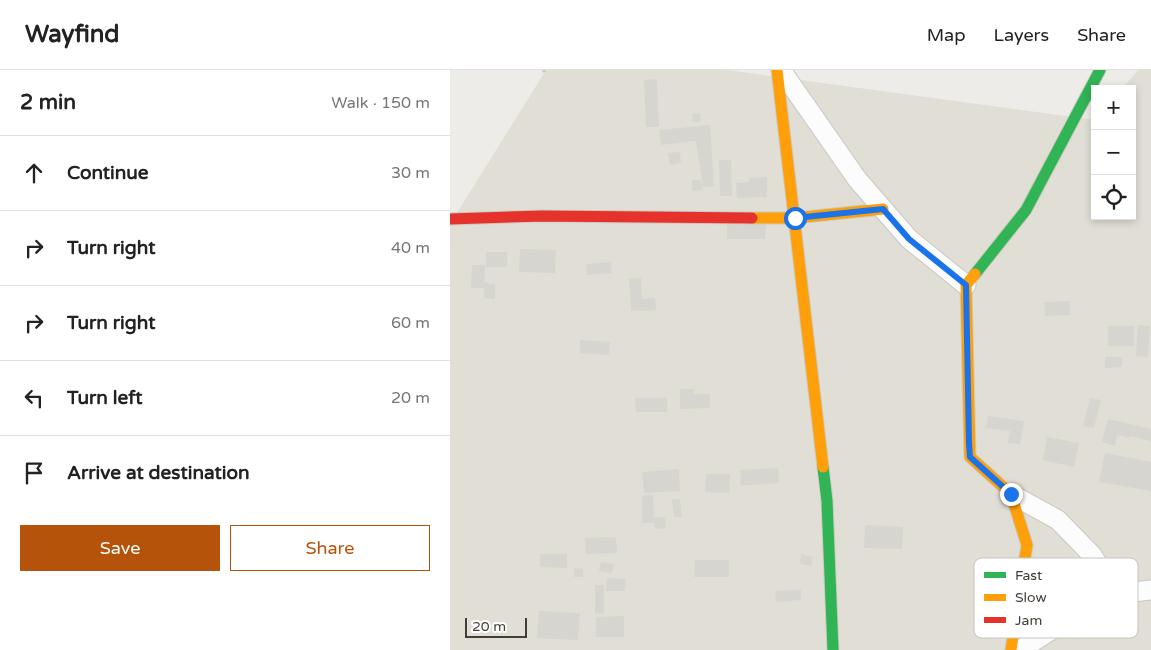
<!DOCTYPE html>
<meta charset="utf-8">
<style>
:root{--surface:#fff;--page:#f2f2f2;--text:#222;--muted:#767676;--line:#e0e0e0;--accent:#b45309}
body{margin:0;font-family:"Varela Round",sans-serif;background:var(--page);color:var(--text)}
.controls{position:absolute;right:15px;top:15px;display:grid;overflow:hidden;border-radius:0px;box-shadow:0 2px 8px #0003}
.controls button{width:45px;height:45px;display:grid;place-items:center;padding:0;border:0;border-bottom:1px solid var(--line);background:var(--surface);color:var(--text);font:25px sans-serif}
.scale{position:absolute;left:15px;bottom:12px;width:62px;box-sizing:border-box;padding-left:5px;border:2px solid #423d35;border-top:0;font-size:14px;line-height:18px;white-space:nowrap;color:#423d35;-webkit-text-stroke:4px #fff;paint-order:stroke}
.stop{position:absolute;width:15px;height:15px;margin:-11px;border:4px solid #1a73e8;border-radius:50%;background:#fff}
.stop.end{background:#1a73e8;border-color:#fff;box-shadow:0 1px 5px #0008}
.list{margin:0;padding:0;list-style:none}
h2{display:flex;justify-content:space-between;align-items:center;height:65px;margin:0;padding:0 20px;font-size:21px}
h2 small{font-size:16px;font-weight:400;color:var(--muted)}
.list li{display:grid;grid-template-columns:32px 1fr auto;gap:15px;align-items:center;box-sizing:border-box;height:75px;padding:0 20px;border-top:1px solid var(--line)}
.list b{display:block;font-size:19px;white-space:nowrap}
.list em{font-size:16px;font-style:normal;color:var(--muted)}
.actions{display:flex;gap:10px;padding:15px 20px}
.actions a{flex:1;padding:11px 0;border:1px solid var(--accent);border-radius:0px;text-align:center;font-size:18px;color:var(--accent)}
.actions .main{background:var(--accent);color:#fff}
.icon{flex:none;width:28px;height:28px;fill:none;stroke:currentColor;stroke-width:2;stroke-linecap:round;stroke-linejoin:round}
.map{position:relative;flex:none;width:701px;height:580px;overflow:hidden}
header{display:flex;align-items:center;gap:30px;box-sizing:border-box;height:70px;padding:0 25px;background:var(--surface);border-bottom:1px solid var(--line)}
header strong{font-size:24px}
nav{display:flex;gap:28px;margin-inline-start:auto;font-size:18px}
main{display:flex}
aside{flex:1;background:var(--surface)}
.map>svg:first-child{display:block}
.residential{fill:#e1ded5}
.building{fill:#d6d5d0}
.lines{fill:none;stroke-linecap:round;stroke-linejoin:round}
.street-casing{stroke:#c9c8c4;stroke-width:21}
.fast-casing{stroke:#ccc9bf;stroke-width:13}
.slow-casing{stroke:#ccc9bf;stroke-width:13}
.jam-casing{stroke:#ccc9bf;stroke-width:13}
.path{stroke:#cbcac6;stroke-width:3;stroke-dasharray:2.5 2.5;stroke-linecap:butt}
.street{stroke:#fcfcfc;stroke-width:19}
.fast{stroke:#30b455;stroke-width:11}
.slow{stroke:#ff9f0a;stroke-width:11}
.jam{stroke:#e5322d;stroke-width:11}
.route{stroke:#1a73e8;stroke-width:6}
.key{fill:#fff;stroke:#c6c5c2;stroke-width:1}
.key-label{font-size:14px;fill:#423d35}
</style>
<header>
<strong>Wayfind</strong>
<nav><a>Map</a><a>Layers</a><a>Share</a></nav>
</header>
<main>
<aside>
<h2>2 min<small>Walk · 150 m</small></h2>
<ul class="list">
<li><svg class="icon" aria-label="ahead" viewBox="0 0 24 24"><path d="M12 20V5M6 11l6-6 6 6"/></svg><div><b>Continue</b></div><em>30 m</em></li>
<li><svg class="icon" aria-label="right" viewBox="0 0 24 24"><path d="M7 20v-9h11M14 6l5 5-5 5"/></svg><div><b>Turn right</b></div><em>40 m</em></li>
<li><svg class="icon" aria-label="right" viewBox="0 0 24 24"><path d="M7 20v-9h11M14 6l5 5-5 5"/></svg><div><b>Turn right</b></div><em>60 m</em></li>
<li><svg class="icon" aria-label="left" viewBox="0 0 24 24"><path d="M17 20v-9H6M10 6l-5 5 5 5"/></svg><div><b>Turn left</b></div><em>20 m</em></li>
<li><svg class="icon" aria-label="arrive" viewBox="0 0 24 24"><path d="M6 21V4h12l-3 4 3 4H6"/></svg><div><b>Arrive at destination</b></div></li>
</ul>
<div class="actions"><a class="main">Save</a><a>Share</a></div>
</aside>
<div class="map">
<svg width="701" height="580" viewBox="0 0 701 580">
<rect width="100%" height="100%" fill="#edece8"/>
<path class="residential" d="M 96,0 L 277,0 L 645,50 L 645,146 L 682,146 L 682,19 L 672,19 L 688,0 L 701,0 L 701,580 L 0,580 L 0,154 Z"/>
<g class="building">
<path d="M 207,9 L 209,57 L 196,57 L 194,10 Z"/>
<path d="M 250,43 L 251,51 L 243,52 L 242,44 Z"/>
<path d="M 260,55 L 264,116 L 253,117 L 246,71 L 211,75 L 209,60 Z"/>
<path d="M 230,82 L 231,93 L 220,95 L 218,83 Z"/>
<path d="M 269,90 L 281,90 L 282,126 L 270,126 Z"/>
<path d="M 317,107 L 317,127 L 287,128 L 286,113 L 299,112 L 299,108 Z"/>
<path d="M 242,110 L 251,110 L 252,120 L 242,121 Z"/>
<path d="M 316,153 L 315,169 L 277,169 L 277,155 Z"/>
<path d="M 70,179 L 106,180 L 105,203 L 69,202 Z"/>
<rect x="36" y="182" width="21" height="15"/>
<path d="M 161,192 L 162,203 L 137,205 L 136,194 Z"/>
<path d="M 22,195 L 35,195 L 34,213 L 45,214 L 45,229 L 34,228 L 34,218 L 21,218 Z"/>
<path d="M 191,208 L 192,229 L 205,228 L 206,240 L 181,241 L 179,209 Z"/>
<path d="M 620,231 L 620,245 L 595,246 L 594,232 Z"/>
<path d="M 688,255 L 700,256 L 698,287 L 686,286 Z"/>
<rect x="658" y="256" width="26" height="20"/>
<path d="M 130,270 L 160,272 L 159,285 L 130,283 Z"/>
<path d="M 655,287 L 672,287 L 672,297 L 655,298 Z"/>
<path d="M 230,319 L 244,319 L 244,324 L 260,324 L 260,338 L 230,339 Z"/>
<path d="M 185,328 L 217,328 L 217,342 L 186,342 Z"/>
<path d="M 640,328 L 651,330 L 644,358 L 633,356 Z"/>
<path d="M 538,346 L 574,351 L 570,374 L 558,373 L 560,361 L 536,358 Z"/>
<path d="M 658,349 L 701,359 L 701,371 L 679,366 L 679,368 L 667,365 L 665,376 L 652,372 Z"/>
<path d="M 597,367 L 629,373 L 624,397 L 593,390 Z"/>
<path d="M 655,383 L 701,392 L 701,421 L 649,412 Z"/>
<path d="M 328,398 L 329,413 L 291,416 L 290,400 Z"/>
<path d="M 229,399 L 230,421 L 194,423 L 192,402 Z"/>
<path d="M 256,404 L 280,404 L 279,423 L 255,422 Z"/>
<path d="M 203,425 L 204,453 L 192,453 L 192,426 Z"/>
<path d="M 222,429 L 230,429 L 232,447 L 224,447 Z"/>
<path d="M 215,447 L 216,458 L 205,459 L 204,448 Z"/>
<path d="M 415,455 L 453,457 L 452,479 L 414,478 Z"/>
<path d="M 166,467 L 167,483 L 136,484 L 135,468 Z"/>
<path d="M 90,484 L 117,484 L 117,498 L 90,497 Z"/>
<path d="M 351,484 L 363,487 L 361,496 L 350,494 Z"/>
<path d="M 245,490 L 279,490 L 279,507 L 244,507 Z"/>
<path d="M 151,492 L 164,494 L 162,503 L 149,501 Z"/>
<path d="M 124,498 L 133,499 L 133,507 L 124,507 Z"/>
<path d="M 157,508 L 176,509 L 175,521 L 156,521 Z"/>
<path d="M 145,515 L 154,515 L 154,543 L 145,544 Z"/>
<path d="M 351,520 L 351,530 L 326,532 L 325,521 Z"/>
<path d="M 89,541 L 130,543 L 128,570 L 87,568 Z"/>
<path d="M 174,546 L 174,567 L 146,567 L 146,547 Z"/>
<path d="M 635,557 L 637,567 L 625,569 L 623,559 Z"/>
</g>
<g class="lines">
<g class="street-casing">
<g id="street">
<path d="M 331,0 L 407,109 L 459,169 L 516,215"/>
<path d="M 561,424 L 608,450 L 642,485 L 666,524"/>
<path d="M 570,580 L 629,542 L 666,524 L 701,520"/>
</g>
</g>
<g class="fast-casing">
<g id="fast">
<path d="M 525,204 L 576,140 L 650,0"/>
<path d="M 373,397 L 377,431 L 383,580"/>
</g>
</g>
<g class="slow-casing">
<g id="slow">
<path d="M 327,0 L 373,397"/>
<path d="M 302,148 L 345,148 L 433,139"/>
<path d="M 525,204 L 516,215 L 520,387 L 561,424 L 577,475 L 561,580"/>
</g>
</g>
<g class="jam-casing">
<path id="jam" d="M 0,149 L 92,146 L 302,148"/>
</g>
<path class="path" d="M 94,0 L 94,5"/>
<use href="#street" class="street"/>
<use href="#fast" class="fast"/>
<use href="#slow" class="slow"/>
<use href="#jam" class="jam"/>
</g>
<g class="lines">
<path class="route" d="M 345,148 L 433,139 L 459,169 L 516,215 L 519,373 L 520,387 L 561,424"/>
</g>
<rect x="524" y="488" width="164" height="80" rx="8" class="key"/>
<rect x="534" y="502" width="22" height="6" fill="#30b455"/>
<rect x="534" y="524" width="22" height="7" fill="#ff9f0a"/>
<rect x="534" y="547" width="22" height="6" fill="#e5322d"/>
<g class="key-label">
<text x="565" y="510">Fast</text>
<text x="565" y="532">Slow</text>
<text x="565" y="555">Jam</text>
</g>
</svg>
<div class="controls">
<button>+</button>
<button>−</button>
<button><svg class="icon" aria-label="locate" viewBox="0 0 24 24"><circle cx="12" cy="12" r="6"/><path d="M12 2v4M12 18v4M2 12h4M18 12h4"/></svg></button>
</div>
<div class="scale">20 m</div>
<div class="stop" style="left:345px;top:148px"></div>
<div class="stop end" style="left:561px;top:424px"></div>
</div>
</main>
